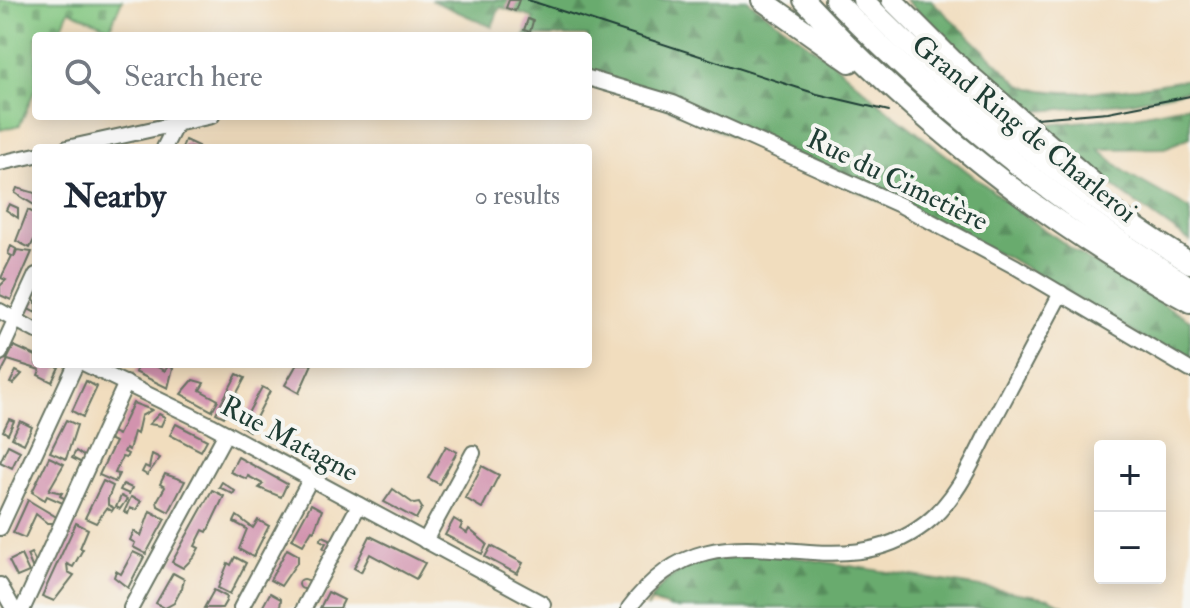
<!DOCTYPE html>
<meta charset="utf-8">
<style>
:root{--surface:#fff;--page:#f6f6f7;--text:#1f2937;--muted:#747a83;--line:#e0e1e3}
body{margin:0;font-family:"IM FELL Double Pica",serif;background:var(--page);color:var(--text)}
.controls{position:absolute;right:24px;bottom:24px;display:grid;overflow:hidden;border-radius:8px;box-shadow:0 4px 20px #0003}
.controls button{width:72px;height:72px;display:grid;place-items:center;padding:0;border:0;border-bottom:2px solid var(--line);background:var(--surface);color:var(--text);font:40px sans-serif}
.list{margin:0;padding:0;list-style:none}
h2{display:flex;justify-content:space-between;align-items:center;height:104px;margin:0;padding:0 32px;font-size:34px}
h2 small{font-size:26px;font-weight:400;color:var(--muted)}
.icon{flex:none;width:44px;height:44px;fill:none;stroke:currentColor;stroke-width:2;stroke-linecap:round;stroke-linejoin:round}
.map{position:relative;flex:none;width:1190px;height:608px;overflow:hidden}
.search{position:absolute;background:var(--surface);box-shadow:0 4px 20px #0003;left:32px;top:32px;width:560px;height:88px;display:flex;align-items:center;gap:20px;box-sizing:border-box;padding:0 28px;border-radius:8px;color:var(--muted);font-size:30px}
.panel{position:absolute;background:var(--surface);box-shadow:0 4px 20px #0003;left:32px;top:144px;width:560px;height:224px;border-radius:8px}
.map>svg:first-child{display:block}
.forest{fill:url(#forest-firs);stroke:#447451;stroke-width:2}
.cemetery{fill:url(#cemetery-stones);stroke:#50825a;stroke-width:2}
.building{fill:#d293ae}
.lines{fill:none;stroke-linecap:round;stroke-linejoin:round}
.minor-casing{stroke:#687564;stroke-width:18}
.highway-casing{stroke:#687564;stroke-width:24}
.minor{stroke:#fff;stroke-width:14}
.highway{stroke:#fff;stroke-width:20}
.tram{stroke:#1f3d34;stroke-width:2}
.labels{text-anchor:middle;stroke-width:8;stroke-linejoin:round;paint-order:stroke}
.street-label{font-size:28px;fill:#1f3d34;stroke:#f6f6f2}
</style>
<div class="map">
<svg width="1190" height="608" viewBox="0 0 1190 608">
<defs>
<pattern id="forest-firs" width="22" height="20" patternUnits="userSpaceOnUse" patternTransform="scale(2)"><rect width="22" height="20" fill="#69ab6e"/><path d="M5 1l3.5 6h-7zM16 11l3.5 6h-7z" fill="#568c5b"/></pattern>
<pattern id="cemetery-stones" width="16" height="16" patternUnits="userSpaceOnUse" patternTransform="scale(2)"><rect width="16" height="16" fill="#82c680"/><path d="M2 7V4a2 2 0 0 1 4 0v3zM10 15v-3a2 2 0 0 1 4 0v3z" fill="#6aa26a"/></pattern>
</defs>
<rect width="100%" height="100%" fill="#f6f6f2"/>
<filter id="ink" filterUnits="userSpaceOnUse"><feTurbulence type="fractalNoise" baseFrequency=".0125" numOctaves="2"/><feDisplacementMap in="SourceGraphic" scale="16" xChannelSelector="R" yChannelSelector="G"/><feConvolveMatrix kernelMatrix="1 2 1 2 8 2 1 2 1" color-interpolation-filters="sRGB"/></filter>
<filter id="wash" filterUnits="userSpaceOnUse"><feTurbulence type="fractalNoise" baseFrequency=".006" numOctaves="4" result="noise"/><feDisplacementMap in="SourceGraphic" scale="32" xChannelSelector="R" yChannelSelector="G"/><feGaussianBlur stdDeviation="1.8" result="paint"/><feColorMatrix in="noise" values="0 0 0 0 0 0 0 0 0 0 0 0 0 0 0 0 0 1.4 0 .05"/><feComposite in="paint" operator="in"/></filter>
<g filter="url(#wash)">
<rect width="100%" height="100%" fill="#f1ddbe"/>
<g class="forest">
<path d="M 431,0 L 747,0 L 829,59 L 889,111 L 1024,215 L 1085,258 L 1190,320 L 1190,366 L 1007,257 L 588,73 L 588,36 L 525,36 L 534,18 L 500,7 L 492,27 Z"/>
<path d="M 906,0 L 931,0 L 1020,85 C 1068,101 1140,87 1190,79 L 1190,90 L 1132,102 L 1031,112 L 1001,90 Z"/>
<path d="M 1190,105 L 1190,137 L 1165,148 L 1099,149 L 1126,173 L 1190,209 L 1190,241 L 1123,194 L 1046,125 L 1135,116 Z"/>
<path d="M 757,551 L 1049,598 L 1068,608 L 672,608 L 651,601 L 647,608 C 665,565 715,554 757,551 Z"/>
</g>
<path class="cemetery" d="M 0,0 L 122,0 L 110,28 L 69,10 L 58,36 L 36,36 L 36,87 L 20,125 L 0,130 Z"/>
<g id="blocks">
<g class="building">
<path d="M 509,0 L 519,0 L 515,11 L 506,8 Z"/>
<path d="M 528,19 L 533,21 L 530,32 L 524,30 Z"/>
<path d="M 185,140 L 198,146 L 197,148 L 182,148 Z"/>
<path d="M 17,188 L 35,193 L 36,206 L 15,193 Z"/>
<path d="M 9,204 L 18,208 L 18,218 L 6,210 Z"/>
<path d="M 28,210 L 36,214 L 36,236 L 30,248 L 16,241 Z"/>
<path d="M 11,246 L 16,249 L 14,257 L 17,250 L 32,252 L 11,300 L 0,295 L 0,286 L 6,280 L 1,278 L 12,256 L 8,254 Z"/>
<path d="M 31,298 L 36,301 L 36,313 L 26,308 Z"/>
<path d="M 14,346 L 36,356 L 36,364 L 59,367 L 52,382 L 38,375 L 40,370 L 8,360 L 0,375 L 0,364 L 3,358 L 7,360 Z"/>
<path d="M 139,364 L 152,364 L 165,371 L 168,366 L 173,368 L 168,388 L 135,372 Z"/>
<path d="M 297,364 L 312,364 L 299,393 L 285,385 Z"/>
<path d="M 16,371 L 22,374 L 13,384 L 10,383 Z"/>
<path d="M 237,374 L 245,378 L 224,417 L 216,413 Z"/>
<path d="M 193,380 L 204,383 L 200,390 L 218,400 L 212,411 L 181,394 Z"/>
<path d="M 86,381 L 97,387 L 83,417 L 72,411 Z"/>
<path d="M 262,387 L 270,391 L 249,431 L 241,426 Z"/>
<path d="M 133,403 L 152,410 L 141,416 L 137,434 L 134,432 L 129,450 L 126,448 L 124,452 L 128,454 L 126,458 L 122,457 L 115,473 L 119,474 L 115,482 L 99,475 L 115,442 L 107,438 L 110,431 L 118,435 Z"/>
<path d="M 159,414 L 165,417 L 161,426 L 149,424 Z"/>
<path d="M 9,419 L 14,421 L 8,434 L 3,431 Z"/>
<path d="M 66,420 L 77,425 L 66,459 L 50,452 Z"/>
<path d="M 20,421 L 32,427 L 24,444 L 12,438 Z"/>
<path d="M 176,424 L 207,440 L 201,451 L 170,435 Z"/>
<path d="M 8,445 L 20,451 L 12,468 L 0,462 Z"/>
<path d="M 446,446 L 457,452 L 439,484 L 428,478 Z"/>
<path d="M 76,451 L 86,458 L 84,464 L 72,458 Z"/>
<path d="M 152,454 L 160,458 L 147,475 L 142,472 L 145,466 L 149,468 Z"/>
<path d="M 49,457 L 64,464 L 49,490 L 62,493 L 60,496 L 66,499 L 65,504 L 47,496 L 45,500 L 32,492 Z"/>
<path d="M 238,457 L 287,484 L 281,497 L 259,488 L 263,484 L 248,476 L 247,479 L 230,472 Z"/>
<path d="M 482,466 L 499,475 L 482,508 L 465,498 Z"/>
<path d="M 165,474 L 185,481 L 169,512 L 158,506 L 157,501 L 165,487 L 160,484 Z"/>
<path d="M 103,481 L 113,486 L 108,499 L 108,505 L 114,508 L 112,511 L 107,508 L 96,523 L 85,518 Z"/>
<path d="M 222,482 L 235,491 L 233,494 L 219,487 Z"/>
<path d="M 123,484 L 132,488 L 129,494 L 120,490 Z"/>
<path d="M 393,489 L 414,504 L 419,503 L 422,508 L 416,519 L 384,502 Z"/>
<path d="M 212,490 L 224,496 L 207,532 L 203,530 L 195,546 L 199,548 L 194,557 L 183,568 L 172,562 Z"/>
<path d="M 121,496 L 127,499 L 120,509 L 116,507 Z"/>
<path d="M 131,497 L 141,501 L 136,510 L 130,508 L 128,514 L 124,512 Z"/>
<path d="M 28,500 L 58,518 L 56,523 L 47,523 L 36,514 L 25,538 L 13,533 Z"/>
<path d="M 311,504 L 322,510 L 314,531 L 312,530 L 303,545 L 292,539 Z"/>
<path d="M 150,511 L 165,519 L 146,554 L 133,547 L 135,543 L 130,540 L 134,531 L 141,536 Z"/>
<path d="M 237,516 L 253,528 L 258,520 L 269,526 L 253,557 L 239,549 L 247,529 L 234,522 Z"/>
<path d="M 454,519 L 462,524 L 460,529 L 467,533 L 469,529 L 487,544 L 482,554 L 445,535 Z"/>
<path d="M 76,523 L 88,529 L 80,548 L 83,549 L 73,567 L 67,564 L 68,572 L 74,575 L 54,601 L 42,596 Z"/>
<path d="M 323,536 L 332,540 L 327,550 L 323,548 L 326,543 L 320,540 Z"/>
<path d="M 370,536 L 425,563 L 416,579 L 370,554 L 361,572 L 354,568 Z"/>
<path d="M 491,546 L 523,563 L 517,574 L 485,557 Z"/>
<path d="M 287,549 L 298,555 L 298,561 L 281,586 L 270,580 Z"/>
<path d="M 133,552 L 144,557 L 128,588 L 114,577 L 116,571 L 121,574 Z"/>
<path d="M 31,553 L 37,564 L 32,567 L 27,555 Z"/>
<path d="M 21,555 L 29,572 L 17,577 L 9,561 Z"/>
<path d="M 235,557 L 246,563 L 230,594 L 218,588 L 228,563 L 231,565 Z"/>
<path d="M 173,573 L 184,579 L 182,588 L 174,603 L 165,608 L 156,603 Z"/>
<circle cx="304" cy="584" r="5"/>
<path d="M 214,590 L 227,597 L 226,601 L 222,608 L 204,608 Z"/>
<path d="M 328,592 L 344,600 L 340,608 L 320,608 Z"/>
<path d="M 270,593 L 281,599 L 280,608 L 262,608 Z"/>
</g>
</g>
</g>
<g filter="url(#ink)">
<use href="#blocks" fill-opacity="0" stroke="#687564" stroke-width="2"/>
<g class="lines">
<g class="minor-casing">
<g id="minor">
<path d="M 588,78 L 673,103 L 902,206 L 1016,267 L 1190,370"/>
<path d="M 67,148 L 212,116"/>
<path d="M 164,148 L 176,124"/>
<path d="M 0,163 L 36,155"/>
<path d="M 0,311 L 36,331"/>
<path d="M 0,353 L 36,275"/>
<path d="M 85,364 L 211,425 L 543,604"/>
<path d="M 0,528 L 76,364"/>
<path d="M 425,541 L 473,453"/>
<path d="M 0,585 L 13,608"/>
<path d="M 23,608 L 126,383"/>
<path d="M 131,608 L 226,433"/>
<path d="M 241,608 L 311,478"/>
<path d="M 304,608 L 359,505"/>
<path d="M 629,608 C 718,487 826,600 925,524 C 959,498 976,454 995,417 C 1017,376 1039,334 1061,293"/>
</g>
</g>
<g class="highway-casing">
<g id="highway">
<path d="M 762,0 L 850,62"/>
<path d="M 804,0 C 915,119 1046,225 1190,302"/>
<path d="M 835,0 C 941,110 1061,205 1190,287"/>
<path d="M 863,0 C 961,101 1072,188 1190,263"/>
<path d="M 892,0 L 952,60 L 1092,182"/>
</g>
</g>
<use href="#minor" class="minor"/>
<use href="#highway" class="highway"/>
<g class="tram">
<path d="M 528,0 L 817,94 L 889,111"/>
<path d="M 1036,118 L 1108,112 L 1190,96"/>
</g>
</g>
</g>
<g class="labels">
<g class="street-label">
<text transform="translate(1025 128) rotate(39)" y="10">Grand Ring de Charleroi</text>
<text transform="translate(898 179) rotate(26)" y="10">Rue du Cimetière</text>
<text transform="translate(290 438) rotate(28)" y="10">Rue Matagne</text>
</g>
</g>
</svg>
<div class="controls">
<button>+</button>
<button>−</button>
</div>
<div class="search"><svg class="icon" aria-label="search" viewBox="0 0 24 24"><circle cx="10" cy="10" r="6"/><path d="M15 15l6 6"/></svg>Search here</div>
<section class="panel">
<h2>Nearby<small>0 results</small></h2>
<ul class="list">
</ul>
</section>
</div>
